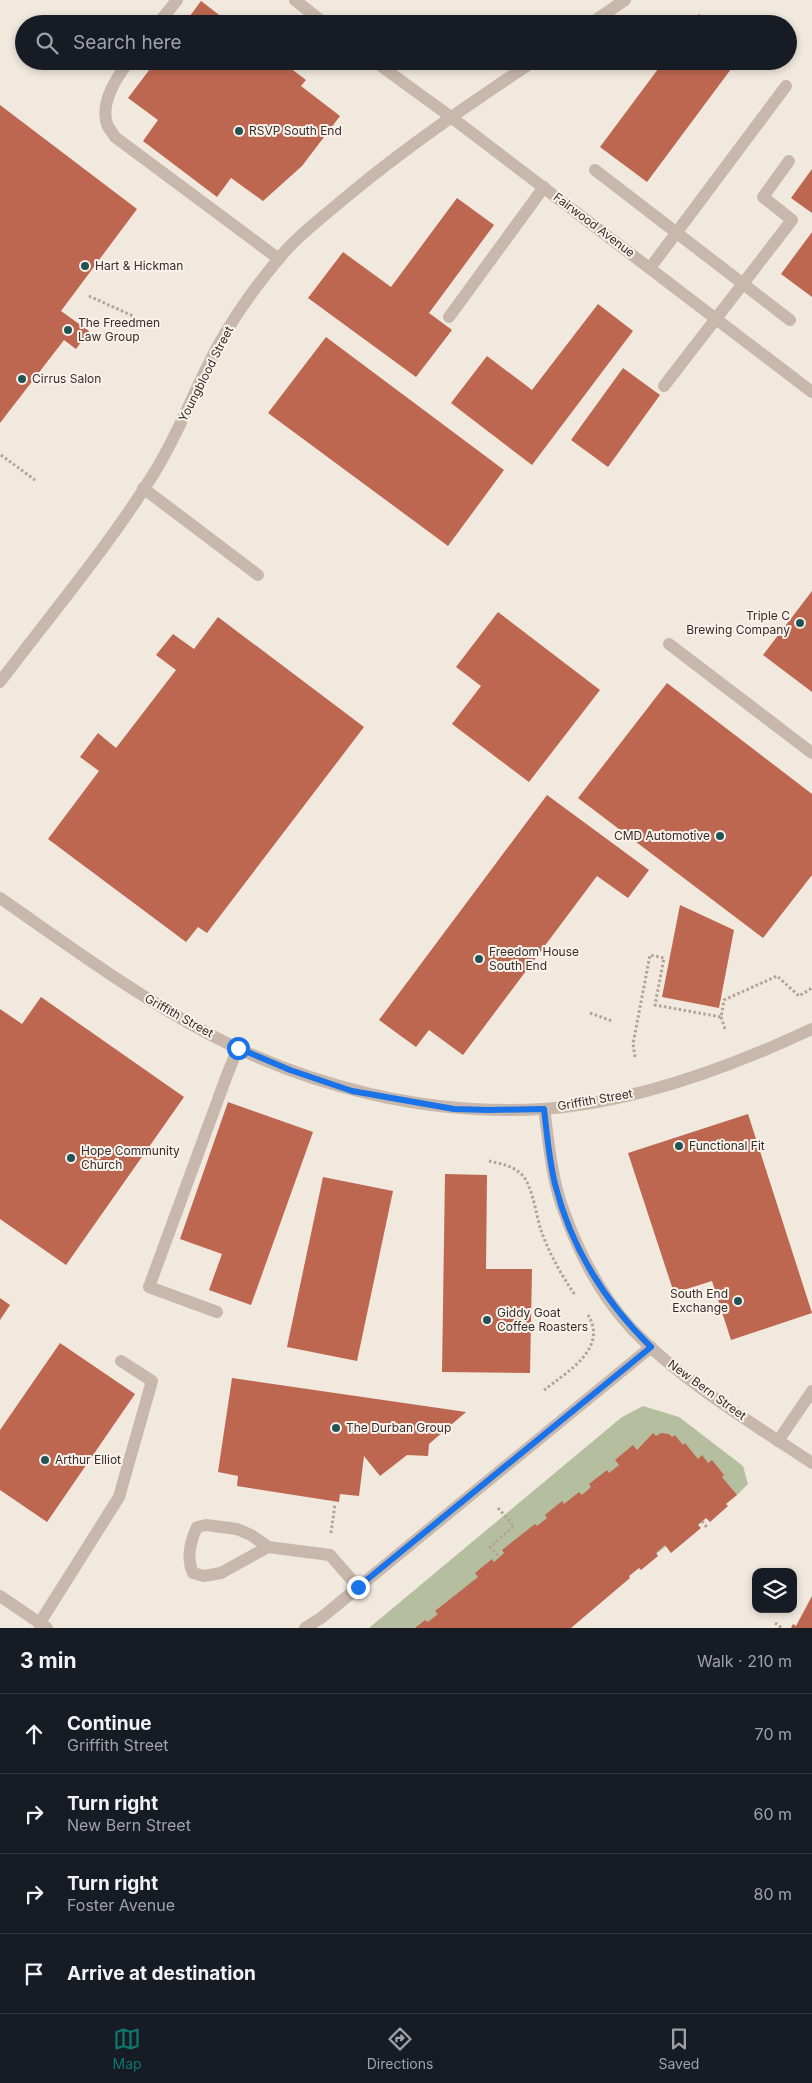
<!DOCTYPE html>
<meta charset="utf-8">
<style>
:root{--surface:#171b24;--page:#20242c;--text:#f1f3f6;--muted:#9ea1a6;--line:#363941;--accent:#0f766e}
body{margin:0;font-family:Inter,sans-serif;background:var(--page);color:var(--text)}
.controls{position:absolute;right:15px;bottom:15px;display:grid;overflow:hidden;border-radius:10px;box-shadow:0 2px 8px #0003}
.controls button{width:45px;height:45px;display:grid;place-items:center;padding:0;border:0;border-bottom:1px solid var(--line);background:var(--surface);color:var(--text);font:25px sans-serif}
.stop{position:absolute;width:15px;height:15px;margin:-11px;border:4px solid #1a73e8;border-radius:50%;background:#fff}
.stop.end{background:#1a73e8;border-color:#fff;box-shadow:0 1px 5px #0008}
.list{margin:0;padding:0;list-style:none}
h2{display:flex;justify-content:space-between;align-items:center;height:65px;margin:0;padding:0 20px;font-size:21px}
h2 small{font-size:16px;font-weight:400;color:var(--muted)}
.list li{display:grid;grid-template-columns:32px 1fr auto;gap:15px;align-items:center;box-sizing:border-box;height:80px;padding:0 20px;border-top:1px solid var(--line)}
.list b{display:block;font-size:19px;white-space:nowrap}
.list p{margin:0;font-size:16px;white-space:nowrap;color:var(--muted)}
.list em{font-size:16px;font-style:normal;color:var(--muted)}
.icon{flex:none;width:28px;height:28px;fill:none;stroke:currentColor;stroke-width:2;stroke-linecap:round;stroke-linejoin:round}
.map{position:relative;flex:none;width:812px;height:1628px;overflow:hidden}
.search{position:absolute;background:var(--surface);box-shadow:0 2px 8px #0003;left:15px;right:15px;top:15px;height:55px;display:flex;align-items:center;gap:12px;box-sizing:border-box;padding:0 18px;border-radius:28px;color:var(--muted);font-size:19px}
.sheet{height:385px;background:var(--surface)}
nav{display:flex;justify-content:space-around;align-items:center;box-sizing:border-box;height:70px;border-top:1px solid var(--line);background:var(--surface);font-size:14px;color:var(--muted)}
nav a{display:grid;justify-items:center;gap:2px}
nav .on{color:var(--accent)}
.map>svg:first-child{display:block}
.green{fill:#b5bf9f}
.building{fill:#bd6750}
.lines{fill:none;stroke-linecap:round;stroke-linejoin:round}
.path{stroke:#b4a295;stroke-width:3;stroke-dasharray:2.5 2.5;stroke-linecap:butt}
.minor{stroke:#c8b8ab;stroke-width:12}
.route{stroke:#1a73e8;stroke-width:6}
.poi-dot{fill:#225455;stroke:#f9f2eb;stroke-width:2}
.labels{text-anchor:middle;stroke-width:4;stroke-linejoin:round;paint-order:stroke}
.poi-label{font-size:12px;fill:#372d2a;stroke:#f9f2eb;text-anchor:start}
.street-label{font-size:12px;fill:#372d2a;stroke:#f9f2eb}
</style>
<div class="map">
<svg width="812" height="1628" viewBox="0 0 812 1628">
<rect width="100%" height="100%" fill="#f1e8de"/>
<path class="green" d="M 643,1406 L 679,1417 L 743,1466 L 748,1484 L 737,1495 L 720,1503 L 564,1628 L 369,1628 L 622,1417 Z"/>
<g class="building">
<path d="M 201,1 L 231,24 L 184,24 Z"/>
<path d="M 699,14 L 713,24 L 692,24 Z"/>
<path d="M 156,61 L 281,61 L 306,80 L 301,86 L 340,116 L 302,166 L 263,201 L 231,178 L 217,197 L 143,141 L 158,120 L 128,98 Z"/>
<path d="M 664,61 L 737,61 L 647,182 L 600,147 Z"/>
<path d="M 0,105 L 137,209 L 61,311 L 89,331 L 76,349 L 64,340 L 0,423 Z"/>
<path d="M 812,169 L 812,213 L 791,198 Z"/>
<path d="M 457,198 L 494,225 L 429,313 L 452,330 L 416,377 L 308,298 L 343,252 L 391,287 Z"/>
<path d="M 812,232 L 812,297 L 781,274 Z"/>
<path d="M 598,304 L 633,331 L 532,465 L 451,403 L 487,356 L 532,390 Z"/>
<path d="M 326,337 L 504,470 L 448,546 L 268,413 Z"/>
<path d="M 623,368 L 660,395 L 608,467 L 571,440 Z"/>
<path d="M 812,591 L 812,692 L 763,655 Z"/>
<path d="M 498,612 L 600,690 L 529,782 L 452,724 L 481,686 L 456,667 Z"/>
<path d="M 218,617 L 364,727 L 207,933 L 198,927 L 186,942 L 48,839 L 99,771 L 80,757 L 98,733 L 116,748 L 176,670 L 156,655 L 173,634 L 194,649 Z"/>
<path d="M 667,683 L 812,794 L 812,875 L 763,938 L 578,798 Z"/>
<path d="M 547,795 L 649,870 L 628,898 L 597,876 L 463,1055 L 429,1030 L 416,1047 L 379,1020 Z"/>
<path d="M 680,905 L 734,930 L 719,1008 L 662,997 Z"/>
<path d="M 41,997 L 184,1097 L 66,1265 L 0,1219 L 0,1009 L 22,1024 Z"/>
<path d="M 228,1102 L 313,1132 L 251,1305 L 209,1290 L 222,1254 L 180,1239 Z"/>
<path d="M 748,1114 L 812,1313 L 731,1340 L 712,1281 L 674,1293 L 628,1153 Z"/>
<path d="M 445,1174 L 487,1175 L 486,1269 L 532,1269 L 530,1373 L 442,1372 Z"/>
<path d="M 323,1177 L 393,1191 L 357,1361 L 287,1347 Z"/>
<path d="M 0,1298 L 10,1305 L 0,1320 Z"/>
<path d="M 60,1343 L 135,1394 L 47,1522 L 0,1490 L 0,1430 Z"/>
<path d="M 232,1378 L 466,1412 L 429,1444 L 428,1456 L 407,1455 L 380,1476 L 364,1456 L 359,1496 L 340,1494 L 339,1502 L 237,1486 L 238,1476 L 218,1472 Z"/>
<path d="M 653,1433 L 656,1436 L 661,1433 L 669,1434 L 672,1437 L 675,1435 L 683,1445 L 685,1443 L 698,1459 L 702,1455 L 708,1463 L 712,1460 L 724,1475 L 722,1477 L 737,1495 L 726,1504 L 728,1506 L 710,1522 L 706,1518 L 698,1525 L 701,1528 L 671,1553 L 665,1545 L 656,1553 L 658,1556 L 641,1570 L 639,1568 L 629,1576 L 630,1578 L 571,1628 L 415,1628 L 425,1620 L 428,1622 L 438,1614 L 435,1611 L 478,1577 L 475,1573 L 492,1559 L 494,1562 L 504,1553 L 502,1550 L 535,1524 L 537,1526 L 547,1518 L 545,1515 L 562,1501 L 564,1504 L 579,1492 L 582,1495 L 591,1487 L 589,1484 L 607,1470 L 609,1473 L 619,1465 L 615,1460 L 633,1445 L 637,1450 Z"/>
<path d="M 812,1596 L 812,1628 L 791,1628 L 793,1624 L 796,1626 Z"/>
</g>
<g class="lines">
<g class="path">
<path d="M 89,296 L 133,316"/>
<path d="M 1,455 L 35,480"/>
<path d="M 590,1013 L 612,1021"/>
<path d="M 721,1017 L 725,1029"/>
<path d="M 635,1057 L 633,1044 L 650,955 L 664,958 L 655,1005 L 721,1017 L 724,1000 L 777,976 L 799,996 L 812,988"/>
<path d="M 489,1161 C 502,1164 515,1166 524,1177 C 534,1192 536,1217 542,1233 C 550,1255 562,1276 575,1295"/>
<path d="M 544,1390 C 566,1373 609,1348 588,1315"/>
<path d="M 498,1508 L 514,1526 L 490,1547 L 499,1557"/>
<path d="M 702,1521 L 708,1529"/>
<path d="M 331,1533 L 335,1504"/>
<path d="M 775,1623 L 782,1628"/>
</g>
<g class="minor">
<path d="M 295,0 L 325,24"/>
<path d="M 158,24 L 177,0"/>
<path d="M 590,24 L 625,0"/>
<path d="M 129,61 C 117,77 100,102 107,124 C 108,128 113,133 115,137 L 279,259"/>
<path d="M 374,61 L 451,117 L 812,392"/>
<path d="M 595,170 L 790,320"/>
<path d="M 650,268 L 786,86"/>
<path d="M 449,317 L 544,187"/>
<path d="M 664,386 L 792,220 L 763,197 L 789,161"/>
<path d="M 143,488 L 258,575"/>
<path d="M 669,644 L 812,753"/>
<path d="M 0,682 C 52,613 109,546 154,473 C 179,433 195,388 218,346 C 237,311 261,279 288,248 C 307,228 330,211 351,193 C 409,145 471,103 534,61"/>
<path d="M 0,898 C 68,945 134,994 207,1033 C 309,1087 427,1116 543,1109 C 633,1103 731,1067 812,1029"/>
<path d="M 544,1109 C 549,1142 551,1177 563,1209 C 578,1251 600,1294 630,1327 C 680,1380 752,1423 812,1463"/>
<path d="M 217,1312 L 149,1287 L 227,1075 L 238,1048"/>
<path d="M 778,1441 L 812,1391"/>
<path d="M 268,1547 L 221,1573 L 204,1576 L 193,1573 C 186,1558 190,1542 197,1527 L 206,1525 L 237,1529 L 251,1535 L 268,1547 L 330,1555 L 358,1587"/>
<path d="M 0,1596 L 47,1628"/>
<path d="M 39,1624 L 119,1497 L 152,1381 L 121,1361"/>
<path d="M 305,1628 L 321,1618 L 651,1347"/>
</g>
</g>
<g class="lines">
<path class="route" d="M 238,1048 L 290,1070 L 352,1091 L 454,1109 L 488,1110 L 544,1109 C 547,1134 549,1160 555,1184 C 571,1247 605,1302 651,1347 L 358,1587"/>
</g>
<g class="poi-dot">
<circle cx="239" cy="131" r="5"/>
<circle cx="85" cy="266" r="5"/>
<circle cx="68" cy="330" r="5"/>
<circle cx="22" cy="379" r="5"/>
<circle cx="800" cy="623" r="5"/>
<circle cx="720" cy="836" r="5"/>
<circle cx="479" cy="959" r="5"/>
<circle cx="679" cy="1146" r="5"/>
<circle cx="71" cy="1158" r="5"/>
<circle cx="738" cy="1301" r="5"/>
<circle cx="487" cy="1320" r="5"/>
<circle cx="336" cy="1428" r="5"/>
<circle cx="45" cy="1460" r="5"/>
</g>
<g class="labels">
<g class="poi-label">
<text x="249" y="135">RSVP South End</text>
<text x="95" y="270">Hart &amp; Hickman</text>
<text x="78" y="327">The Freedmen<tspan x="78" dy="14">Law Group</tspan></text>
<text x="32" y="383">Cirrus Salon</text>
<text x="790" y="620" text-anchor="end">Triple C<tspan x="790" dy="14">Brewing Company</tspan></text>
<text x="710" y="840" text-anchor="end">CMD Automotive</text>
<text x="489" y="956">Freedom House<tspan x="489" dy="14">South End</tspan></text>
<text x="689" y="1150">Functional Fit</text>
<text x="81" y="1155">Hope Community<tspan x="81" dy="14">Church</tspan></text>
<text x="728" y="1298" text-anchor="end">South End<tspan x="728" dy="14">Exchange</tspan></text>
<text x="497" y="1317">Giddy Goat<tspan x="497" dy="14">Coffee Roasters</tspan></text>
<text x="346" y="1432">The Durban Group</text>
<text x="55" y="1464">Arthur Elliot</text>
</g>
<g class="street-label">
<text transform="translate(594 225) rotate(37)" y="4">Fairwood Avenue</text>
<text transform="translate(206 374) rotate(-63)" y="4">Youngblood Street</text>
<text transform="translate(179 1016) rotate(29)" y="4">Griffith Street</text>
<text transform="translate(595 1100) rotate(-10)" y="4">Griffith Street</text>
<text transform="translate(707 1390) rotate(36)" y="4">New Bern Street</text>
</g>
</g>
</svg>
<div class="controls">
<button><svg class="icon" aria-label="layers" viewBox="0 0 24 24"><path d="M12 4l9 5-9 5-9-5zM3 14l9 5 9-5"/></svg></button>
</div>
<div class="stop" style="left:238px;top:1048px"></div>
<div class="stop end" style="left:358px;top:1587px"></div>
<div class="search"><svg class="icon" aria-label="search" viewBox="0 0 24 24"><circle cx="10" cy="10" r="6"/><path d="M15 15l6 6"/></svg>Search here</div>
</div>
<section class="sheet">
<h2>3 min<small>Walk · 210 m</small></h2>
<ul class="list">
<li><svg class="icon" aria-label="ahead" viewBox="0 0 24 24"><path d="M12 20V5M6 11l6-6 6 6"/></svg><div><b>Continue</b><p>Griffith Street</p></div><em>70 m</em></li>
<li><svg class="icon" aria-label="right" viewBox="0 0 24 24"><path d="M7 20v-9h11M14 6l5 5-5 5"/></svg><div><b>Turn right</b><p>New Bern Street</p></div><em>60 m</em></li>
<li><svg class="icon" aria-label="right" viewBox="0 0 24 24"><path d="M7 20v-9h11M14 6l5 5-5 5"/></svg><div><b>Turn right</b><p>Foster Avenue</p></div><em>80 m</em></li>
<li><svg class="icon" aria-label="arrive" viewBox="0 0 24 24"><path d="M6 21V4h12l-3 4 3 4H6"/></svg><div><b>Arrive at destination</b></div></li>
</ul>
</section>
<nav>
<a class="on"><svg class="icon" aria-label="map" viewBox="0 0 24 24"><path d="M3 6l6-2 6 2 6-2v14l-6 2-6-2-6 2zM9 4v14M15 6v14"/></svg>Map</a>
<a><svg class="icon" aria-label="directions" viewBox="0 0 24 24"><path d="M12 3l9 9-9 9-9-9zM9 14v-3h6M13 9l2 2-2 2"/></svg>Directions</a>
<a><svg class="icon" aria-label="saved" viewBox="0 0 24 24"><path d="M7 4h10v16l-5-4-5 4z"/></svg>Saved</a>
</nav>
